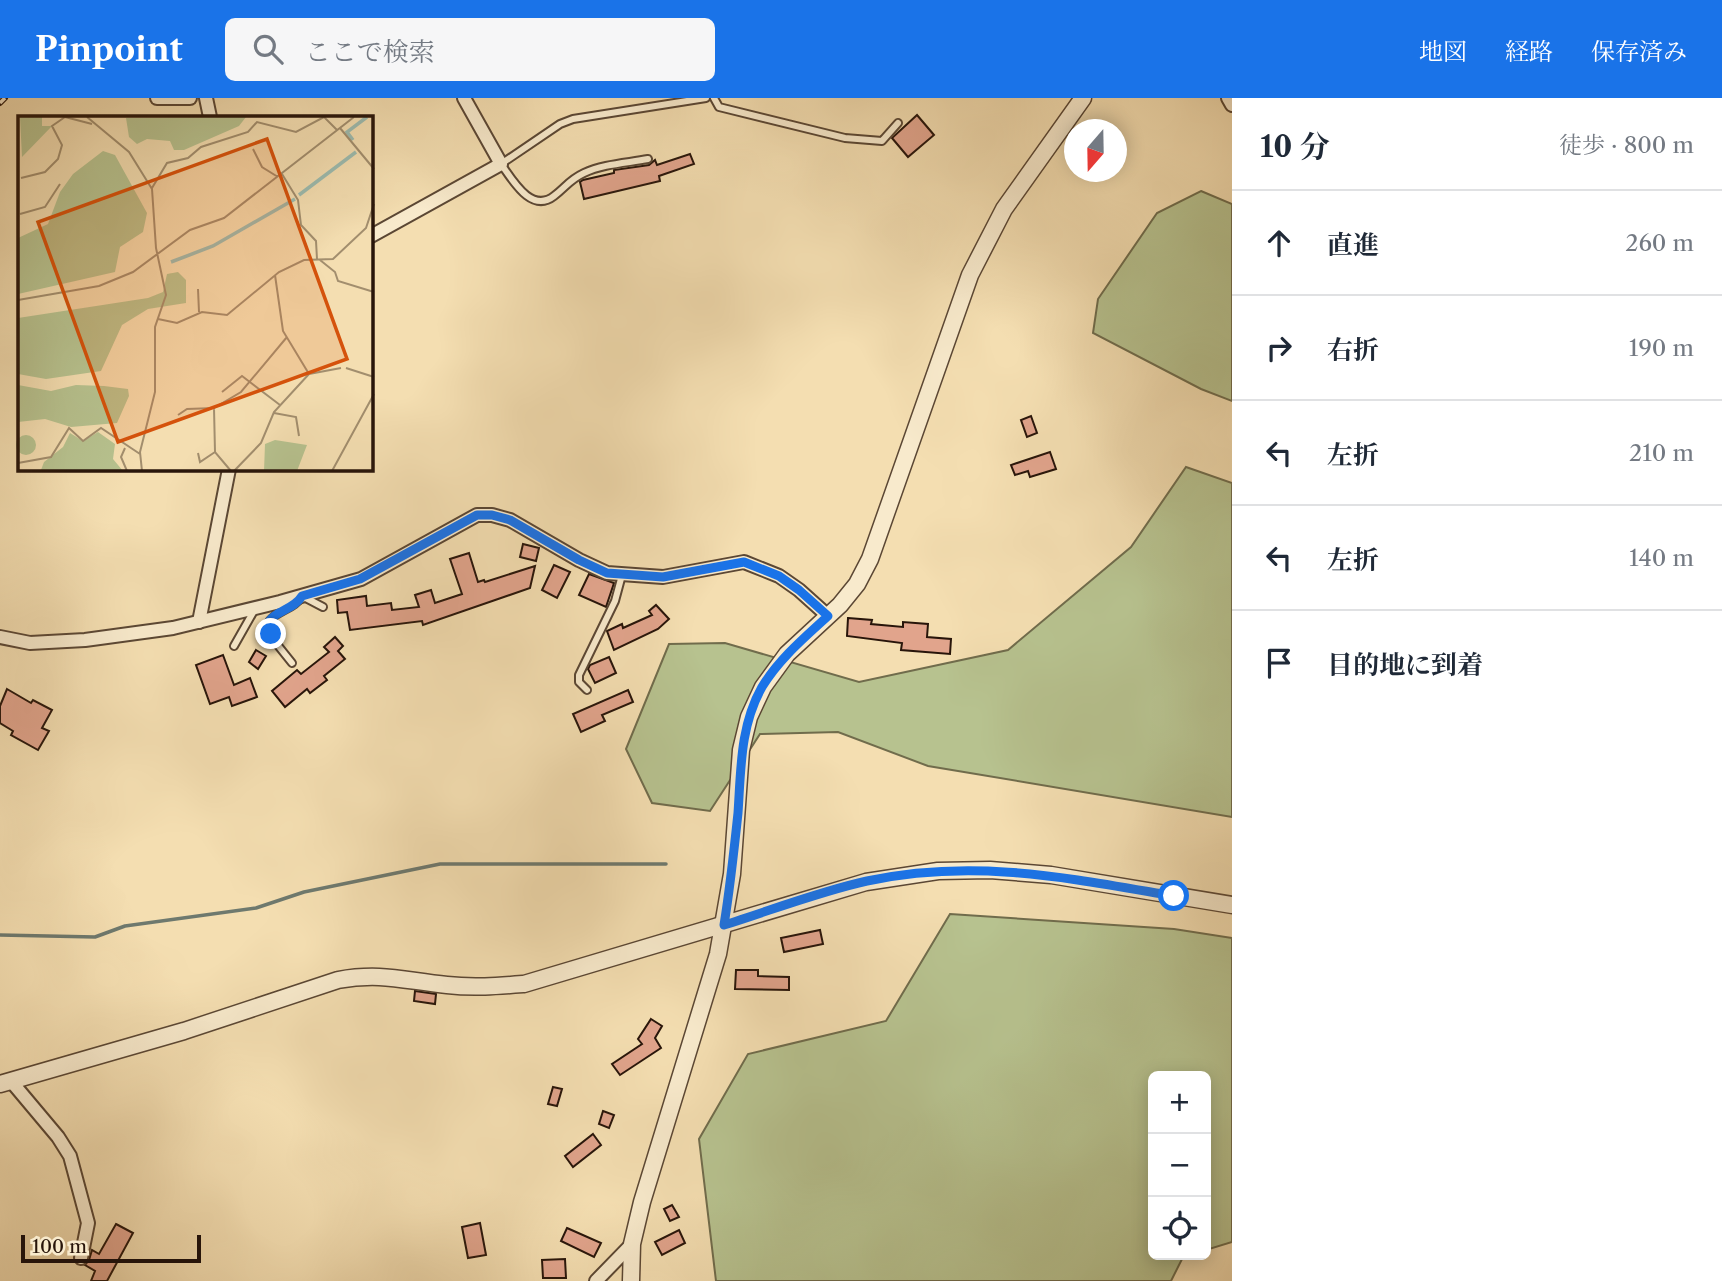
<!DOCTYPE html>
<html lang="ja">
<meta charset="utf-8">
<style>
:root{--surface:#fff;--page:#f6f6f7;--text:#1f2937;--muted:#747a83;--line:#e0e1e3;--accent:#1a73e8}
body{margin:0;font-family:"Libre Caslon Text","Noto Serif JP",serif;background:var(--page);color:var(--text)}
.controls{position:absolute;right:21px;bottom:21px;display:grid;overflow:hidden;border-radius:10px;box-shadow:0 4px 18px #0003}
.controls button{width:63px;height:63px;display:grid;place-items:center;padding:0;border:0;border-bottom:2px solid var(--line);background:var(--surface);color:var(--text);font:35px sans-serif}
.compass{position:absolute;left:1064px;top:21px;width:63px;height:63px;border-radius:50%;background:var(--surface);box-shadow:0 4px 18px #0003;rotate:200deg}
.scale{position:absolute;left:21px;bottom:18px;width:180px;box-sizing:border-box;padding-left:7px;border:4px solid #28150a;border-top:0;font-size:19px;line-height:24px;white-space:nowrap;color:#28150a;-webkit-text-stroke:5px #f8eacc;paint-order:stroke}
.stop{position:absolute;width:21px;height:21px;margin:-16px;border:5px solid #1a73e8;border-radius:50%;background:#fff}
.stop.end{background:#1a73e8;border-color:#fff;box-shadow:0 2px 7px #0008}
.list{margin:0;padding:0;list-style:none}
h2{display:flex;justify-content:space-between;align-items:center;height:91px;margin:0;padding:0 28px;font-size:30px}
h2 small{font-size:23px;font-weight:400;color:var(--muted)}
.list li{display:grid;grid-template-columns:46px 1fr auto;gap:21px;align-items:center;box-sizing:border-box;height:105px;padding:0 28px;border-top:2px solid var(--line)}
.list b{display:block;font-size:26px;white-space:nowrap}
.list em{font-size:23px;font-style:normal;color:var(--muted)}
.icon{flex:none;width:38px;height:38px;fill:none;stroke:currentColor;stroke-width:2;stroke-linecap:round;stroke-linejoin:round}
.map{position:relative;flex:none;width:1232px;height:1183px;overflow:hidden}
header{display:flex;align-items:center;gap:42px;box-sizing:border-box;height:98px;padding:0 35px;background:var(--accent);color:#fff}
header strong{font-size:33px}
nav{display:flex;gap:38px;margin-inline-start:auto;font-size:24px}
.search{width:490px;height:63px;background:var(--page);display:flex;align-items:center;gap:18px;box-sizing:border-box;padding:0 24px;border-radius:10px;color:var(--muted);font-size:26px}
main{display:flex}
aside{flex:1;background:var(--surface)}
.map>svg:first-child{display:block}
.green{fill:#b7c28f;stroke:#706c4c;stroke-width:2}
.lines{fill:none;stroke-linecap:round;stroke-linejoin:round}
.stream{stroke:#6e796e;stroke-width:3.5}
.building{fill:#e1a48c;stroke:#28150a;stroke-width:2}
.service-casing{stroke:#5b4734;stroke-width:10}
.minor-casing{stroke:#5b4734;stroke-width:16}
.tertiary-casing{stroke:#5b4734;stroke-width:19}
.service{stroke:#f8eacc;stroke-width:6}
.minor{stroke:#f8eacc;stroke-width:12}
.tertiary{stroke:#f8eacc;stroke-width:16}
.rail-casing{stroke:#28150a;stroke-width:6}
.rail{stroke:#f8eacc;stroke-width:3.5;stroke-dasharray:10;stroke-linecap:butt}
.route{stroke:#1a73e8;stroke-width:9}
.inset-river{fill:none;stroke:#9cbcb0;stroke-width:3.5}
.inset-road{fill:none;stroke:#a28e6e;stroke-width:2}
.view{fill:#d5520c;fill-opacity:0.15;stroke:#d5520c;stroke-width:3.5}
.inset-edge{fill:none;stroke:#28150a;stroke-width:3.5}
</style>
<header>
<strong>Pinpoint</strong>
<div class="search"><svg class="icon" aria-label="search" viewBox="0 0 24 24"><circle cx="10" cy="10" r="6"/><path d="M15 15l6 6"/></svg>ここで検索</div>
<nav><a>地図</a><a>経路</a><a>保存済み</a></nav>
</header>
<main>
<div class="map">
<svg width="1232" height="1183" viewBox="0 0 1232 1183">
<rect width="100%" height="100%" fill="#f4deb1"/>
<filter id="stains"><feTurbulence type="fractalNoise" baseFrequency=".00286" numOctaves="4"/><feColorMatrix values="0 0 0 0 .2 0 0 0 0 .09 0 0 0 0 .02 0 0 0 .5 -.17"/></filter>
<radialGradient id="worn" r=".72"><stop offset=".6" stop-color="#630" stop-opacity="0"/><stop offset="1" stop-color="#630" stop-opacity=".3"/></radialGradient>
<g class="green">
<path d="M 1201,93 L 1232,106 L 1232,303 L 1201,291 L 1093,235 L 1098,201 L 1157,115 Z"/>
<path d="M 1186,369 L 1232,385 L 1232,719 L 928,668 L 838,634 L 760,636 L 710,713 L 652,705 L 626,651 L 669,546 L 725,545 L 859,584 L 1008,552 L 1131,449 Z"/>
<path d="M 950,816 L 1174,831 L 1232,840 L 1232,1144 L 1206,1152 L 1206,978 L 1153,978 L 1153,1157 L 1190,1157 L 1183,1159 L 1171,1183 L 716,1183 L 699,1041 L 748,956 L 886,923 Z"/>
</g>
<g class="lines">
<path class="stream" d="M 0,837 L 95,839 L 125,828 L 256,810 L 304,794 L 440,766 L 666,766"/>
</g>
<g class="building">
<path d="M 917,17 L 934,37 L 908,59 L 892,40 Z"/>
<path d="M 690,56 L 694,66 L 659,78 L 660,83 L 584,101 L 580,84 L 583,82 L 614,75 L 614,72 L 649,67 L 655,62 L 657,67 Z"/>
<path d="M 1031,318 L 1037,335 L 1027,339 L 1021,322 Z"/>
<path d="M 1050,354 L 1056,371 L 1030,379 L 1028,373 L 1015,377 L 1011,367 Z"/>
<path d="M 523,446 L 539,450 L 536,463 L 520,459 Z"/>
<path d="M 469,455 L 478,484 L 484,482 L 485,484 L 535,468 L 530,490 L 423,527 L 422,523 L 350,532 L 347,514 L 338,515 L 337,502 L 366,498 L 367,508 L 391,505 L 392,512 L 419,509 L 415,497 L 431,492 L 435,505 L 462,496 L 450,461 Z"/>
<path d="M 554,467 L 570,474 L 557,500 L 542,492 Z"/>
<path d="M 589,476 L 614,485 L 606,509 L 579,497 Z"/>
<path d="M 656,507 L 669,521 L 658,531 L 614,552 L 607,533 L 622,526 L 623,530 L 652,517 L 649,513 Z"/>
<path d="M 848,520 L 872,522 L 871,526 L 903,529 L 903,524 L 928,526 L 927,539 L 951,541 L 950,556 L 901,552 L 902,545 L 847,538 Z"/>
<path d="M 335,539 L 343,548 L 338,553 L 345,561 L 324,578 L 327,582 L 310,595 L 307,591 L 285,609 L 272,593 L 297,572 L 301,576 L 329,554 L 324,549 Z"/>
<path d="M 256,552 L 266,558 L 258,571 L 249,564 Z"/>
<path d="M 223,557 L 234,587 L 250,580 L 257,599 L 232,608 L 229,599 L 210,606 L 196,567 Z"/>
<path d="M 609,559 L 616,575 L 595,585 L 588,571 L 590,567 Z"/>
<path d="M 7,591 L 31,605 L 33,602 L 52,612 L 42,630 L 49,633 L 38,652 L 11,637 L 13,633 L 0,625 L 0,608 Z"/>
<path d="M 628,592 L 633,604 L 602,617 L 605,623 L 581,634 L 573,616 Z"/>
<path d="M 820,832 L 823,846 L 784,854 L 781,840 Z"/>
<path d="M 736,872 L 758,872 L 758,878 L 789,879 L 789,892 L 735,891 Z"/>
<path d="M 415,893 L 436,896 L 435,906 L 414,903 Z"/>
<path d="M 651,921 L 662,928 L 655,940 L 661,950 L 620,977 L 612,966 L 642,946 L 638,941 Z"/>
<path d="M 553,989 L 562,991 L 557,1008 L 548,1006 Z"/>
<path d="M 603,1013 L 614,1017 L 609,1030 L 599,1026 Z"/>
<path d="M 593,1036 L 601,1047 L 573,1069 L 565,1058 Z"/>
<path d="M 672,1107 L 679,1119 L 670,1123 L 664,1111 Z"/>
<path d="M 480,1125 L 486,1157 L 468,1160 L 462,1129 Z"/>
<path d="M 116,1126 L 133,1135 L 107,1183 L 91,1183 L 95,1173 L 85,1167 L 89,1162 L 92,1152 L 99,1156 Z"/>
<path d="M 567,1130 L 601,1145 L 594,1159 L 561,1143 Z"/>
<path d="M 679,1132 L 685,1145 L 662,1157 L 655,1144 Z"/>
<path d="M 565,1161 L 566,1180 L 543,1180 L 542,1162 Z"/>
</g>
<g class="lines">
<g class="service-casing">
<g id="service">
<path d="M 714,0 L 719,9 L 845,40 L 882,43 L 898,25"/>
<path d="M 648,61 C 627,65 603,66 584,75 C 569,82 566,89 554,98 C 531,116 512,81 501,66 L 560,26 L 573,21 L 706,0"/>
<path d="M 234,548 L 255,511"/>
<path d="M 292,565 L 276,545 L 267,527 C 274,512 294,512 302,498 L 323,509"/>
<path d="M 587,592 L 579,584 L 579,577 L 615,503 L 622,477"/>
</g>
</g>
<g class="minor-casing">
<g id="minor">
<path d="M 157,0 L 190,0"/>
<path d="M 206,0 L 210,19"/>
<path d="M 1228,0 L 1232,7"/>
<path d="M 371,138 L 501,66 L 464,0"/>
<path d="M 199,524 L 229,371"/>
<path d="M 0,539 L 30,545 L 85,542 L 173,530 L 280,504 L 361,481 L 477,417 L 492,417 L 510,422 L 579,462 L 607,475 L 663,479 L 744,464 L 779,478 L 799,492 L 828,518"/>
<path d="M 11,983 L 58,1039 L 70,1058 L 88,1125 L 81,1160"/>
<path d="M 596,1183 L 632,1146"/>
</g>
</g>
<g class="tertiary-casing">
<g id="tertiary">
<path d="M 0,986 L 184,933 L 338,882 C 382,874 405,883 447,887 C 473,890 498,888 524,886 L 866,784 L 938,773 L 990,772 L 1051,777 L 1232,807"/>
<path d="M 631,1183 L 632,1146 L 642,1104 L 718,856 L 732,776 L 741,652 L 749,619 L 763,589 L 787,556 L 840,507 L 857,486 L 870,461 L 970,177 L 1004,111 L 1083,0"/>
</g>
</g>
<use href="#service" class="service"/>
<use href="#minor" class="minor"/>
<use href="#tertiary" class="tertiary"/>
<g class="rail-casing">
<path id="rail" d="M 0,5 L 5,0"/>
</g>
<use href="#rail" class="rail"/>
</g>
<g class="lines">
<path class="route" d="M 271,536 L 267,527 C 274,512 294,512 302,498 L 360,481 L 477,417 L 492,417 L 510,422 L 579,462 L 607,475 L 663,479 L 744,464 L 779,478 L 799,492 L 828,518 C 804,540 779,561 762,589 C 740,628 741,671 738,715 C 734,753 730,790 724,827 C 769,813 821,793 867,783 C 974,760 1068,780 1174,798"/>
</g>
<g transform="translate(18 18)">
<rect width="355" height="355" fill="#f4deb1"/>
<path d="M 2,1 L 24,1 L 24,10 L 34,10 L 4,41 ZM 228,1 L 221,10 L 166,34 L 156,34 L 152,25 L 129,23 L 119,28 L 111,21 L 108,2 ZM 85,35 L 97,39 L 129,97 L 125,116 L 102,131 L 97,156 L 0,178 L 0,122 L 30,108 L 42,76 L 55,58 ZM 160,156 L 168,164 L 168,187 L 130,193 L 104,209 L 83,255 L 28,263 L 0,258 L 0,202 L 130,182 L 145,176 L 149,158 ZM 0,269 L 33,275 L 58,269 L 86,270 L 110,273 L 111,280 L 99,307 L 53,311 L 27,303 L 0,306 ZM 80,316 L 97,328 L 95,343 L 105,355 L 23,354 L 26,346 L 45,331 L 52,317 L 65,325 ZM-2 329a10 10 0 1 1 20 0a10 10 0 1 1-20 0ZM 257,324 L 289,329 L 279,355 L 246,355 L 247,328 Z" fill="#b7c28f"/>
<path class="inset-river" d="M 335,24 L 329,16 L 349,1M 281,79 L 338,36M 153,146 L 195,130 L 277,83"/>
<path class="inset-road" d="M 47,1 L 74,8M 69,1 L 111,36 L 134,73 L 138,132 L 148,179 L 137,211 L 137,276 L 122,336 L 124,355M 322,12 L 356,53M 0,31 L 0,94M 235,33 L 244,51 L 260,61M 264,58 L 280,84 L 283,109 L 298,125 L 299,143M 3,62 L 27,56 L 40,43 L 44,29 L 34,10 L 47,1M 134,72 L 149,47 L 170,42 L 183,31 L 230,16 L 239,6 L 278,16 L 306,1 L 319,14M 2,98 L 27,91 L 42,68M 302,144 L 317,156 L 320,165 L 356,176M 257,159 L 265,215 L 291,258M 180,173 L 181,196M 0,184 L 81,170 L 115,156 L 172,114 L 206,102 L 336,1M 140,203 L 159,207 L 184,196 L 209,199 L 261,156 L 286,144 L 315,143 L 348,112 L 356,88M 328,252 L 356,261M 204,276 L 224,260 L 262,289M 256,297 L 278,301 L 281,320M 160,299 L 169,293 L 197,292M 107,332 L 103,341 L 109,355M 197,336 L 196,292 L 223,276 L 269,221M 180,337 L 182,346 L 197,336 L 213,355M 0,347 L 33,341 L 51,312 L 65,325 L 83,312 L 122,338M 216,355 L 243,327 L 256,296 L 291,258 L 323,252M 314,355 L 356,278"/>
<path class="view" d="M 249,23 L 329,243 L 100,326 L 20,106 Z"/>
<rect width="355" height="355" class="inset-edge"/>
</g>
<rect width="100%" height="100%" filter="url(#stains)"/>
<rect width="100%" height="100%" fill="url(#worn)"/>
</svg>
<div class="controls">
<button>+</button>
<button>−</button>
<button><svg class="icon" aria-label="locate" viewBox="0 0 24 24"><circle cx="12" cy="12" r="6"/><path d="M12 2v4M12 18v4M2 12h4M18 12h4"/></svg></button>
</div>
<svg class="compass" viewBox="-18 -18 36 36"><path d="M0-13l5 13h-10z" fill="#e53935"/><path d="M0 13l5-13h-10z" fill="#747a83"/></svg>
<div class="scale">100 m</div>
<div class="stop" style="left:1174px;top:798px"></div>
<div class="stop end" style="left:271px;top:536px"></div>
</div>
<aside>
<h2>10 分<small>徒歩 · 800 m</small></h2>
<ul class="list">
<li><svg class="icon" aria-label="ahead" viewBox="0 0 24 24"><path d="M12 20V5M6 11l6-6 6 6"/></svg><div><b>直進</b></div><em>260 m</em></li>
<li><svg class="icon" aria-label="right" viewBox="0 0 24 24"><path d="M7 20v-9h11M14 6l5 5-5 5"/></svg><div><b>右折</b></div><em>190 m</em></li>
<li><svg class="icon" aria-label="left" viewBox="0 0 24 24"><path d="M17 20v-9H6M10 6l-5 5 5 5"/></svg><div><b>左折</b></div><em>210 m</em></li>
<li><svg class="icon" aria-label="left" viewBox="0 0 24 24"><path d="M17 20v-9H6M10 6l-5 5 5 5"/></svg><div><b>左折</b></div><em>140 m</em></li>
<li><svg class="icon" aria-label="arrive" viewBox="0 0 24 24"><path d="M6 21V4h12l-3 4 3 4H6"/></svg><div><b>目的地に到着</b></div></li>
</ul>
</aside>
</main>
